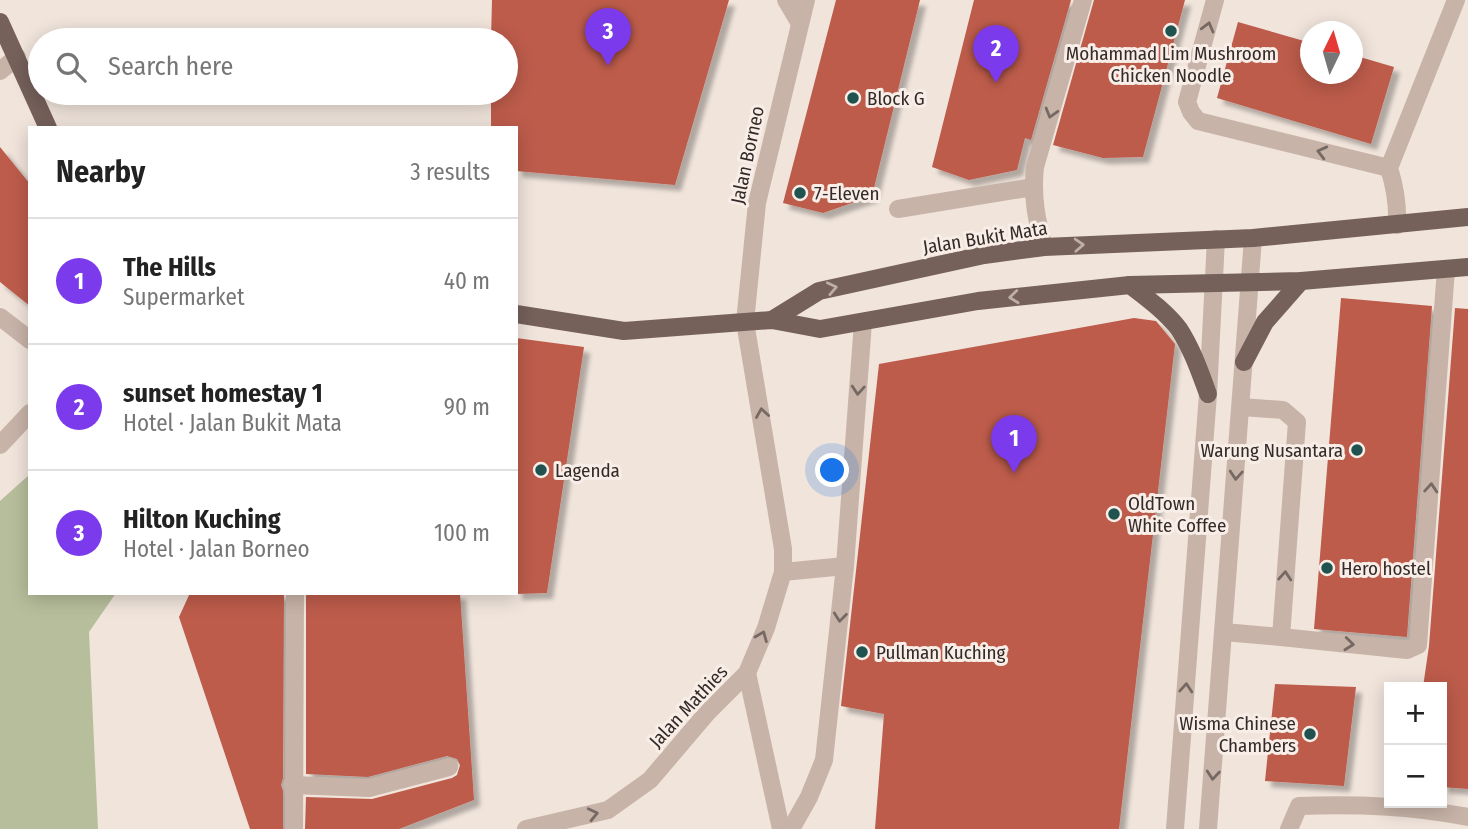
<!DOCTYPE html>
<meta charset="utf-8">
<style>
:root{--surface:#fff;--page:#f6f6f6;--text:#222;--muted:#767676;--line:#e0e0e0;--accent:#7c3aed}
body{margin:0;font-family:"Fira Sans Condensed",sans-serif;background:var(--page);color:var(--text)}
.controls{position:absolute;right:21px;bottom:21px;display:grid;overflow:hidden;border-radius:0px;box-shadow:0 4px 18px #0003}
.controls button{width:63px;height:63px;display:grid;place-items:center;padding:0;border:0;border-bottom:2px solid var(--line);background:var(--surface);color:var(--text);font:35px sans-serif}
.compass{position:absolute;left:1300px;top:21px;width:63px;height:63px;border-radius:50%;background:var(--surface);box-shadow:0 4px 18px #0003;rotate:5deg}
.you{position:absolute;left:833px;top:471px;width:24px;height:24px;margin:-18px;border:5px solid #fff;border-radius:50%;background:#1a73e8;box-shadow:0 0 0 10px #1a73e833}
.badge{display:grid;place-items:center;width:46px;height:46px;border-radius:50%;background:var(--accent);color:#fff;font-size:23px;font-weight:700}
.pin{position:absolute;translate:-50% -58px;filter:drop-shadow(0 2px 4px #0008)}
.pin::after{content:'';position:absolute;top:37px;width:24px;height:21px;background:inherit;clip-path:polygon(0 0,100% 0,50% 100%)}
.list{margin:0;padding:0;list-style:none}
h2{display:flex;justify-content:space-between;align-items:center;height:91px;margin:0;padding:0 28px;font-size:30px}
h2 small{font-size:23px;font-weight:400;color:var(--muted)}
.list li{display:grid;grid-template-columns:46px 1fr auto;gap:21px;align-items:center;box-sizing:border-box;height:126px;padding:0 28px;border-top:2px solid var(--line)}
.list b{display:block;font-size:26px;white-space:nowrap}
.list p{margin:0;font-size:23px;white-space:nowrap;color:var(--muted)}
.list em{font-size:23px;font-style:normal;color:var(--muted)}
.icon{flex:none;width:38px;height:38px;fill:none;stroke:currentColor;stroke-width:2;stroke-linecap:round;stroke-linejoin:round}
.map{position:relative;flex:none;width:1468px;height:829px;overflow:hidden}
.search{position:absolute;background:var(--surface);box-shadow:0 4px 18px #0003;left:28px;top:28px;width:490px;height:77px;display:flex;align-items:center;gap:18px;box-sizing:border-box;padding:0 24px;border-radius:38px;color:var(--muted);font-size:26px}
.panel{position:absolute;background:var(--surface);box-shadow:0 4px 18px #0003;left:28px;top:126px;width:490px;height:469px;border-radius:0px}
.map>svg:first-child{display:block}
.green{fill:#b6be9c}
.building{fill:#bd5b4c;filter:url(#shadow)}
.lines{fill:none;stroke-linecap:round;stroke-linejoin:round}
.minor{stroke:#c7b3a8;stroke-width:18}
.major{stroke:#75605a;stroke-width:18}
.oneway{stroke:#766862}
.oneway2{stroke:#bdaea8}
.poi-dot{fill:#205350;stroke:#f8eee7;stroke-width:2.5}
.labels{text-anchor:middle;stroke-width:6;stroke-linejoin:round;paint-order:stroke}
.poi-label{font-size:19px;fill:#342a28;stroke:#f8eee7;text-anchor:start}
.street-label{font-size:19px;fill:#342a28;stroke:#f8eee7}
</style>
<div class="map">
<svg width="1468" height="829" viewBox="0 0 1468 829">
<defs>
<filter id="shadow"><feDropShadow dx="6" dy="6" stdDeviation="2" flood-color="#0004"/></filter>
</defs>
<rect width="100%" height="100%" fill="#f0e4db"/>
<path class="green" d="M 30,474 L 30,593 L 116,593 L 89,632 L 98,829 L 0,829 L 0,501 Z"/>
<g class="building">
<path d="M 492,0 L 729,0 L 675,185 L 516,171 L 516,128 L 491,128 L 491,93 L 506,93 L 506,40 L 491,40 Z"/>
<path d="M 836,0 L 920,0 L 872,196 L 823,213 L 783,203 Z"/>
<path d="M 974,0 L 1071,0 L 1031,140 L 1025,138 L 1017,170 L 969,180 L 932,167 Z"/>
<path d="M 1094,0 L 1185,0 L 1143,157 L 1103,158 L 1053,145 Z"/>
<path d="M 1238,22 L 1311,43 L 1311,74 L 1353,74 L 1353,55 L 1394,67 L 1371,144 L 1217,98 Z"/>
<path d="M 0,147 L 30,184 L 30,306 L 0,282 Z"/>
<path d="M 1341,298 L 1432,306 L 1407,637 L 1314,629 Z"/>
<path d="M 1455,308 L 1468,309 L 1468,789 L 1442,787 L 1442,687 L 1423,687 L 1429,646 Z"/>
<path d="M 1134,318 L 1156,321 L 1175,344 L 1119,829 L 875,829 L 884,714 L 841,706 L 879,364 Z"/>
<path d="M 516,338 L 584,347 L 547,593 L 516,594 Z"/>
<path d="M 190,593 L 284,593 L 283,778 L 281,785 L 283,791 L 283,829 L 250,829 L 179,617 Z"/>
<path d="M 306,593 L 460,593 L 474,800 L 399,829 L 305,829 L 306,797 L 372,799 L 452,778 L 457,775 L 460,765 L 457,759 L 447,756 L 368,777 L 306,774 Z"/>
<path d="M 1275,684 L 1356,687 L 1344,786 L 1265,781 Z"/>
</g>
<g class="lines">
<g class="minor">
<path d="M 786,0 L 799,22"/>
<path d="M 1215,0 L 1187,102 L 1191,112 L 1198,121 L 1389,168"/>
<path d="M 0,71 L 17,57"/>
<path d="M 898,209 L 1033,187"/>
<path d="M 1397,225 C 1398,205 1395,187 1389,168 L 1456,0"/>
<path d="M 1044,247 C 1036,219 1032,195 1035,167 L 1083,0"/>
<path d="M 0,317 L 30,340"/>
<path d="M 0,445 L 30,413"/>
<path d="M 783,572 L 845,566"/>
<path d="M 1224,632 L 1281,637 L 1297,422 L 1283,410 L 1241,407"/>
<path d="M 1281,637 L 1407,650 L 1418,645 L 1446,269"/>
<path d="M 747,673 L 781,829"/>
<path d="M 292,785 L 369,788 L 449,767"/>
<path d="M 294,829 L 295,593"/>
<path d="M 526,829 L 608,810 L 650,780 L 707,713 L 747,673 L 766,628 L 783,572 L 783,549 L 745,322 L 757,203 L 806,0"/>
<path d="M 791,829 L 809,797 L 824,760 L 845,566 L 863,322"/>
<path d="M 1175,829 L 1208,394 L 1216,239"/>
<path d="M 1208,829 L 1253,238"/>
<path d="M 1289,829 L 1299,806 C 1358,804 1410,806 1468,817"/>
</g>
<g class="major">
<path d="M 0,22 L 48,128"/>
<path d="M 1130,285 C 1147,298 1166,312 1179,329 C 1192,349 1200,372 1208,394"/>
<path d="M 516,314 L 624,331 L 772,320 L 820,329 L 978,301 L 1130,285 L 1301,281 L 1468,267"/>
<path d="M 772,320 L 819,291 L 984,255 L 1044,247 L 1253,238 L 1468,217"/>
<path d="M 1244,362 L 1265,322 L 1301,281"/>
</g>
</g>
<defs><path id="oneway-chevron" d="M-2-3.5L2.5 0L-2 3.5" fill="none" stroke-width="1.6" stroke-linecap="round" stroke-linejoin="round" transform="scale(1.75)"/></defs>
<g class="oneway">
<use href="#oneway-chevron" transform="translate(1208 27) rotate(-75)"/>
<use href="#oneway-chevron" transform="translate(1051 113) rotate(106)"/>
<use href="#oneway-chevron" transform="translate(1322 152) rotate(-166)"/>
<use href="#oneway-chevron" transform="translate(858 390) rotate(94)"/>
<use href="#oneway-chevron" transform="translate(762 413) rotate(-99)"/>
<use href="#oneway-chevron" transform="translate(1236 475) rotate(94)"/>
<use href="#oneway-chevron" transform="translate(1431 488) rotate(-86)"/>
<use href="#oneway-chevron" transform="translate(1285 576) rotate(-86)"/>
<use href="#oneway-chevron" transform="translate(840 617) rotate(96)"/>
<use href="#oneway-chevron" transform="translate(762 636) rotate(-68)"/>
<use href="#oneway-chevron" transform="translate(1349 644) rotate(6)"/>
<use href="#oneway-chevron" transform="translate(1186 688) rotate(-86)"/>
<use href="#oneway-chevron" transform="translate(1213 775) rotate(95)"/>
<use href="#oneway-chevron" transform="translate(593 814) rotate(-13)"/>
</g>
<g class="oneway2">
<use href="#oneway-chevron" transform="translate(1079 245) rotate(-3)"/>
<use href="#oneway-chevron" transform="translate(832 288) rotate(-12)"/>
<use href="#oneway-chevron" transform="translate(1014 297) rotate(174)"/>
</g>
<g class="poi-dot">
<circle cx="1171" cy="31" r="7"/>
<circle cx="853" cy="98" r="7"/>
<circle cx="800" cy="193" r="7"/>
<circle cx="1357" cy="450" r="7"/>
<circle cx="541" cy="470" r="7"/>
<circle cx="1114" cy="514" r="7"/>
<circle cx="1327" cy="568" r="7"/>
<circle cx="862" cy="652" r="7"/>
<circle cx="1310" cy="734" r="7"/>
</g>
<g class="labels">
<g class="poi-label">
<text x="1171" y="60" text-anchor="middle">Mohammad Lim Mushroom<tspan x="1171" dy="22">Chicken Noodle</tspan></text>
<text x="867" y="105">Block G</text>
<text x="814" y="200">7-Eleven</text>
<text x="1343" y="457" text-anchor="end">Warung Nusantara</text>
<text x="555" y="477">Lagenda</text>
<text x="1128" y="510">OldTown<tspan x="1128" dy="22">White Coffee</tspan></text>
<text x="1341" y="575">Hero hostel</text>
<text x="876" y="659">Pullman Kuching</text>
<text x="1296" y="730" text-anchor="end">Wisma Chinese<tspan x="1296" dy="22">Chambers</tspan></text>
</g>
<g class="street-label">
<text transform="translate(747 155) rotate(-78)" y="7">Jalan Borneo</text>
<text transform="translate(985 237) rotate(-9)" y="7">Jalan Bukit Mata</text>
<text transform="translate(688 706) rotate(-47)" y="7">Jalan Mathies</text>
</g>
</g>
</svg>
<div class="controls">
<button>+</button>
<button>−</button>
</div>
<svg class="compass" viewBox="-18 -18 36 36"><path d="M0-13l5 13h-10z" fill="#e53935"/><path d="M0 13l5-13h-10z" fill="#767676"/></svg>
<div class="you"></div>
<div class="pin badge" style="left:1014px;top:473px">1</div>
<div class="pin badge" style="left:996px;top:83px">2</div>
<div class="pin badge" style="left:608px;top:66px">3</div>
<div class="search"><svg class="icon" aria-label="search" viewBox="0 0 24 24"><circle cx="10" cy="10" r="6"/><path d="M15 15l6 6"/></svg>Search here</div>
<section class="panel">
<h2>Nearby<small>3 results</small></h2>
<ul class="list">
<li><span class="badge">1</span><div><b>The Hills</b><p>Supermarket</p></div><em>40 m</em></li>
<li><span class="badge">2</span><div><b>sunset homestay 1</b><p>Hotel · Jalan Bukit Mata</p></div><em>90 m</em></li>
<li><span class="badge">3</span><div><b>Hilton Kuching</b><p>Hotel · Jalan Borneo</p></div><em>100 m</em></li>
</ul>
</section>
</div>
